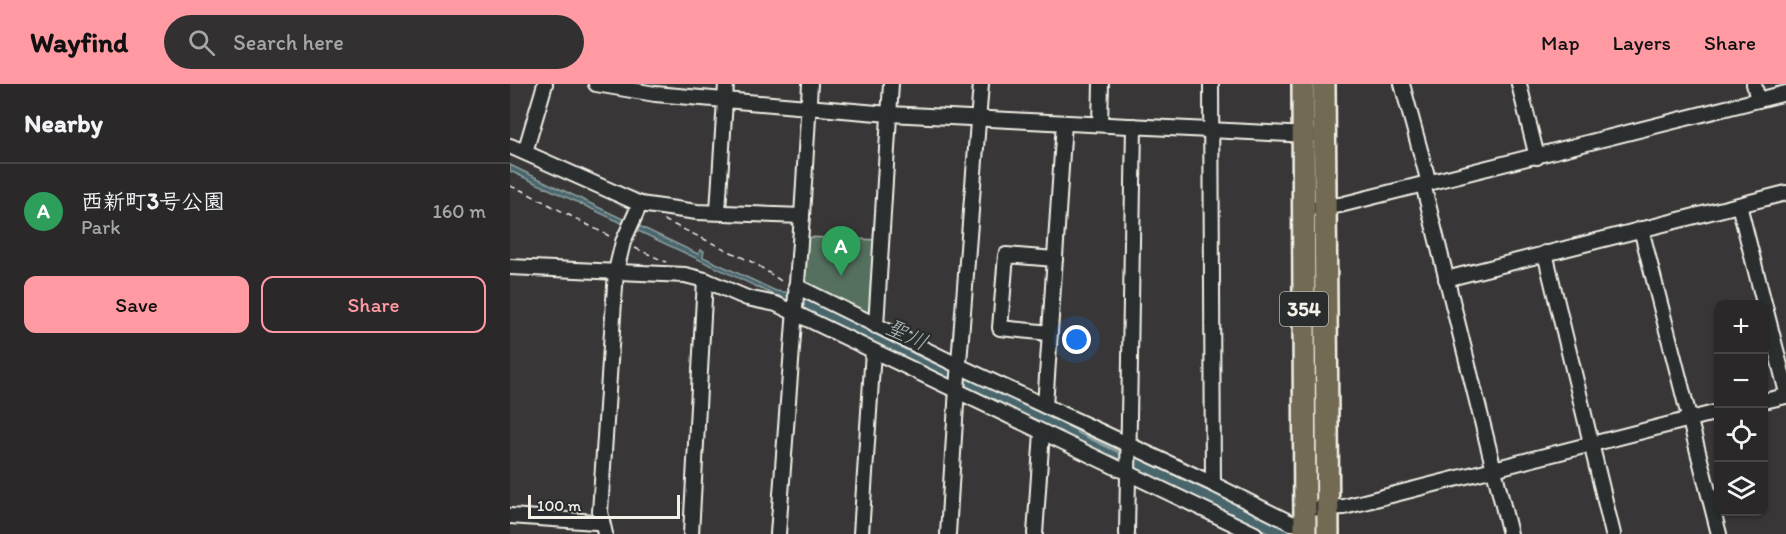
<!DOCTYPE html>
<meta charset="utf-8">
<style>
:root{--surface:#2a2829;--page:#323031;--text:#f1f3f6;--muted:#a5a6a8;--line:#464446;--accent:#ff9aa2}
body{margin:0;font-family:Itim,"Klee One",sans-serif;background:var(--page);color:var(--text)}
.controls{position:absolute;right:18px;bottom:18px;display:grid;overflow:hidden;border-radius:12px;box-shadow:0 2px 4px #0004}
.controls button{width:54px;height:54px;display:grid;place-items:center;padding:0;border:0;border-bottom:2px solid var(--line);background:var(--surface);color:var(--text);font:30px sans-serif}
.scale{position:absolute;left:18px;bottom:15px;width:152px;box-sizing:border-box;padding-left:6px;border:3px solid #f4f1e8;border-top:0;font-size:16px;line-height:21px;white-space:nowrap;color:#f4f1e8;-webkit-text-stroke:4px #2a2d2e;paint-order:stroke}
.you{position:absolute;left:567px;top:256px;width:21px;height:21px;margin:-15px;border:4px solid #fff;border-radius:50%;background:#1a73e8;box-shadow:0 0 0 9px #1a73e833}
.badge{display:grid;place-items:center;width:39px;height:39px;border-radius:50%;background:var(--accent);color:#fff;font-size:20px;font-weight:700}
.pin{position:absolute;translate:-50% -50px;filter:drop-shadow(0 2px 3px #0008)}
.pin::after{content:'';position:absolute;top:32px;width:21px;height:18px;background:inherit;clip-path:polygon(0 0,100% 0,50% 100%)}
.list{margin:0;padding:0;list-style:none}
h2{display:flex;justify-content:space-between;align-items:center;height:78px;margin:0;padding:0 24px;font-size:26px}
h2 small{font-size:20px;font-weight:400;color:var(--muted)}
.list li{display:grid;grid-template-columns:39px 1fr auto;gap:18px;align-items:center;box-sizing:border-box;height:96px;padding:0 24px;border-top:2px solid var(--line)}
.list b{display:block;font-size:22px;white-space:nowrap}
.list p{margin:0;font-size:20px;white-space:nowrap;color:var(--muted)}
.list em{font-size:20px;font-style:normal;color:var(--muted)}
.actions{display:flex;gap:12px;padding:18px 24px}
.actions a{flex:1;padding:14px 0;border:2px solid var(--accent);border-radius:12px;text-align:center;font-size:21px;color:var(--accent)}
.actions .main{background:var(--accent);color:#111}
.icon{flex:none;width:33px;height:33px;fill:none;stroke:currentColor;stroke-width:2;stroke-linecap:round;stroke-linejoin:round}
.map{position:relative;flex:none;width:1276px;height:450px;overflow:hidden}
header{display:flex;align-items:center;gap:36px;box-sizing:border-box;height:84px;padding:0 30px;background:var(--accent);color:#111}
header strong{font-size:28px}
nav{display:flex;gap:33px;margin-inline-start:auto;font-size:21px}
.search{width:420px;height:54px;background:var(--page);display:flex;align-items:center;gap:15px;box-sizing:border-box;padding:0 21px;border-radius:33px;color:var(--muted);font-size:22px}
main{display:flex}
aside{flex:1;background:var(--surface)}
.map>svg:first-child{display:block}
.green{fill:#55705e;stroke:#a4b0a3;stroke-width:1.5}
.water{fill:#49666d;stroke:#8d9e9e;stroke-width:1.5}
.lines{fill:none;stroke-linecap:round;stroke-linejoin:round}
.stream{stroke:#8d9e9e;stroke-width:3}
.minor-casing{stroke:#f4f1e8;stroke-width:18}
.highway-casing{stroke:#f4f1e8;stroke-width:26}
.path{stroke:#f4f1e8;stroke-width:1.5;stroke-dasharray:6 4.5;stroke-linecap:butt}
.minor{stroke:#2a2d2e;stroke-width:14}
.highway{stroke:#736b52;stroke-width:21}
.labels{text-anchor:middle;stroke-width:5;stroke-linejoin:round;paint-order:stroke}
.shield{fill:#2a2d2e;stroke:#b7b6b0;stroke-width:1.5}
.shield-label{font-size:20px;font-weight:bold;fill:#f4f1e8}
.water-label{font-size:22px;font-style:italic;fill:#b0b9b7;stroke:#2a2d2e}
</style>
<header>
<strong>Wayfind</strong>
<div class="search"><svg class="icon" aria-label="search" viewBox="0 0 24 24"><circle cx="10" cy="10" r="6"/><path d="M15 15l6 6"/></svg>Search here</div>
<nav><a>Map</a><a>Layers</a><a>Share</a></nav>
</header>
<main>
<aside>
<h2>Nearby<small></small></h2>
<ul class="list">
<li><span class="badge" style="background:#2e9e5b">A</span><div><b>西新町3号公園</b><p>Park</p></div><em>160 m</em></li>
</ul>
<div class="actions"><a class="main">Save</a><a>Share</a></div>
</aside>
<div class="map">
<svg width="1276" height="450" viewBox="0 0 1276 450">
<rect width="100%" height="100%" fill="#383637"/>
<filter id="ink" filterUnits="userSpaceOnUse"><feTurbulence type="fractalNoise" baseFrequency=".0167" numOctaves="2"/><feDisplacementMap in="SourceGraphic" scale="12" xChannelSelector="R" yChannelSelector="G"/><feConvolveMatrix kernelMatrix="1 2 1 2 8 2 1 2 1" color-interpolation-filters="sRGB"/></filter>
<g filter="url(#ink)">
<path class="green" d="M 295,153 L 371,156 L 366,238 L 292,201 Z"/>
<g class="water">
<path d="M 0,81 L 119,138 L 118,142 L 0,87 Z"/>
<path d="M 125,140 L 188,170 L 191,166 L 194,167 L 193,173 L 266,207 L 282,209 L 280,225 L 262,210 L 124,145 Z"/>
<path d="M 293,213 L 412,274 L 444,288 L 443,302 L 292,230 Z"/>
<path d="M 456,291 L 613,370 L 613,382 L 456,306 Z"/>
<path d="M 625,371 L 784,448 L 784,450 L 760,450 L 624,387 Z"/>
</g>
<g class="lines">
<path class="stream" d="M 567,348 L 615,371"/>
<g class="minor-casing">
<g id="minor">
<path d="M 86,0 L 145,10 L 379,30 L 799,51"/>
<path d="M 701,0 L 703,400"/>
<path d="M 892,0 L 919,99"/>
<path d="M 1009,0 L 1027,73"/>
<path d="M 1244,0 L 1248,16"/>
<path d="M 590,40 L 591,0"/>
<path d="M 0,62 L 130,120 L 187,128 L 292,132"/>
<path d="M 15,68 L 35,0"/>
<path d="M 913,100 L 1000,450"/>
<path d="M 1229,121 L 1276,305"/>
<path d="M 808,124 L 830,121 L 1276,9"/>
<path d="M 208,127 L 216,0"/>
<path d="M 1131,145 L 1209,450"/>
<path d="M 1035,169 L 1103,450"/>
<path d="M 0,183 L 175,191 L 195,196 L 237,214 L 266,220 L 745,450"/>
<path d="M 936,195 L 1276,109"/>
<path d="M 286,202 L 449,282 L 703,400 L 781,439 L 796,440"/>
<path d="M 366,242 L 381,0"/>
<path d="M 540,249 L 490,244 L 496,171 L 545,175"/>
<path d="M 1254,317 L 1276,312"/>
<path d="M 535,322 L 554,39"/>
<path d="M 796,425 L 834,423 L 1208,328"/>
<path d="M 0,432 L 86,438 L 92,436"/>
<path d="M 95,450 L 90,428 L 106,187 L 113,158 L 130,120"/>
<path d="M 181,450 L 195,196"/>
<path d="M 268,450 L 292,132 L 300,0"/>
<path d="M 351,450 L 363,267"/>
<path d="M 438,450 L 447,304 L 471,0"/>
<path d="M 525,450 L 532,348"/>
<path d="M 617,450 L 624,42"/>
</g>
</g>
<g class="highway-casing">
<g id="highway">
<path d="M 793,0 L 795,450"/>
<path d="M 814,0 L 818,450"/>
</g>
</g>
<g class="path">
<path d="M 0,102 L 13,107 L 101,153"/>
<path d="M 154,136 L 246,180 L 274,199"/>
<path d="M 125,164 L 156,178"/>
</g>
<use href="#minor" class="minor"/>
<use href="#highway" class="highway"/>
</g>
</g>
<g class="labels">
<rect class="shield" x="770" y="208" width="48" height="34" rx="4.5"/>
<g class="shield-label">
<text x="794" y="232">354</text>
</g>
<g class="water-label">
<text transform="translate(397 250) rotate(25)" y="8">聖川</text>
</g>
</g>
</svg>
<div class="controls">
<button>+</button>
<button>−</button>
<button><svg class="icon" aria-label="locate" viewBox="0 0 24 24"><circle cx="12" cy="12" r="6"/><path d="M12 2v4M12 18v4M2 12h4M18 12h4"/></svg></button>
<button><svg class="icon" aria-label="layers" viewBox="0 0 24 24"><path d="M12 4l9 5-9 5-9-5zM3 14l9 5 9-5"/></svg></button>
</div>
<div class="scale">100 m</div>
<div class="you"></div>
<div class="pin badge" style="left:331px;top:192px;background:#2e9e5b">A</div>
</div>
</main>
